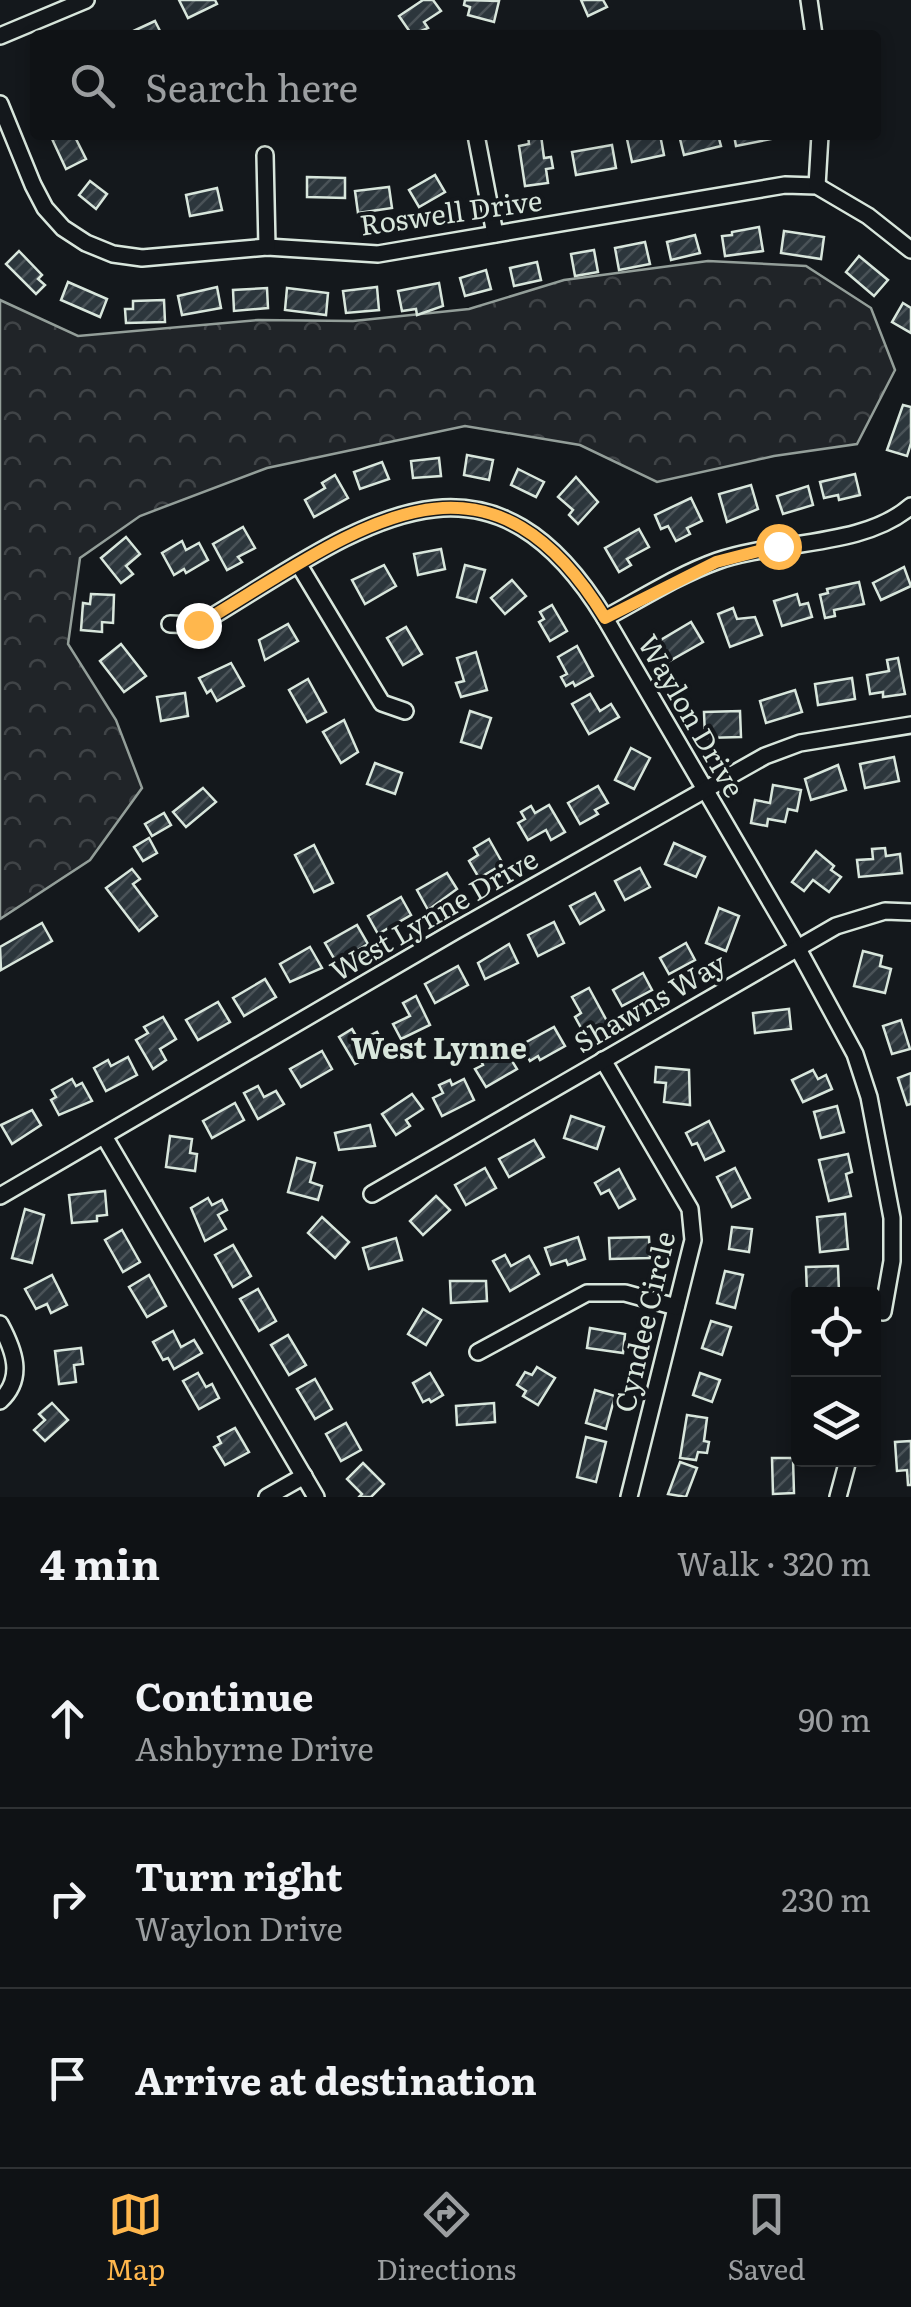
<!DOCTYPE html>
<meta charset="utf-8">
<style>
:root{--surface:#0f1215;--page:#181b1e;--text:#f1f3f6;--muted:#9b9ea0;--line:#2f3234;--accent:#ffb74d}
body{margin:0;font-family:Literata,serif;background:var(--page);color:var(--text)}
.controls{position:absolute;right:30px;bottom:30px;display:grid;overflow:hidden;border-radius:10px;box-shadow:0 5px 15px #0003}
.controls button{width:90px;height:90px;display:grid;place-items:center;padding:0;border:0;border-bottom:2px solid var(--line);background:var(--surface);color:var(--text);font:50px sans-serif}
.stop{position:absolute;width:30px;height:30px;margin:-22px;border:8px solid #ffb74d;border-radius:50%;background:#fff}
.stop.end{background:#ffb74d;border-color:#fff;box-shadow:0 2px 10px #0008}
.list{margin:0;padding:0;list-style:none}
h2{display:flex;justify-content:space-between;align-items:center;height:130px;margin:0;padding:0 40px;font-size:42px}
h2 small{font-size:32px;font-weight:400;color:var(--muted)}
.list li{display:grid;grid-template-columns:65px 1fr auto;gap:30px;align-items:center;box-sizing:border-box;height:180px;padding:0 40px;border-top:2px solid var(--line)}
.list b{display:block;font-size:38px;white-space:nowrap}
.list p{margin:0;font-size:32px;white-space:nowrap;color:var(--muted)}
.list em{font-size:32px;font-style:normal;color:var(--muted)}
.icon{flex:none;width:55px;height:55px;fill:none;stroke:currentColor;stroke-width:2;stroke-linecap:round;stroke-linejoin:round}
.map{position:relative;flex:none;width:911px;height:1497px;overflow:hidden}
.search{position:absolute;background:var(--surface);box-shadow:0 5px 15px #0003;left:30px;right:30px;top:30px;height:110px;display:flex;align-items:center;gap:25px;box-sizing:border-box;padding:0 35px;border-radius:10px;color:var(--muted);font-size:38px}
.sheet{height:670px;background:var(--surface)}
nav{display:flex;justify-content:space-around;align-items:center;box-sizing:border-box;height:140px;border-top:2px solid var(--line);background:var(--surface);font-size:28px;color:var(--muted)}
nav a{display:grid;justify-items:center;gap:5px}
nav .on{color:var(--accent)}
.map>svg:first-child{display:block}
.forest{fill:url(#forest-crowns);stroke:#939e99;stroke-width:2.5}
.building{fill:url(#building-hatch);stroke:#d8e6dc;stroke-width:2.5}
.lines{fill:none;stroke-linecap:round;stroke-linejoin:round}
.minor-casing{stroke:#d8e6dc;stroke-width:20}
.minor{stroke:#14181c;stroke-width:15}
.route{stroke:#ffb74d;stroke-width:12}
.labels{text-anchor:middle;stroke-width:8;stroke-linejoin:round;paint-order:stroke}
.street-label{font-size:28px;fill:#d8e6dc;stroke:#14181c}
.neighbourhood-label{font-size:30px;font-weight:bold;fill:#d8e6dc;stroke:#14181c}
</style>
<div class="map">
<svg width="911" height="1497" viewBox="0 0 911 1497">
<defs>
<pattern id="forest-crowns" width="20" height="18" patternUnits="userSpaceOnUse" patternTransform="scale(2.5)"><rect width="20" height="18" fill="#202428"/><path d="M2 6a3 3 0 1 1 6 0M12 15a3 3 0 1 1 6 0" fill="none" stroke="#404447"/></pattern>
<pattern id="building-hatch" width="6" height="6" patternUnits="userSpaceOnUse" patternTransform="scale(2.5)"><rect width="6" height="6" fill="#2c363c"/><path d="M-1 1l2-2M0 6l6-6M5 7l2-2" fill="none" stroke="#4a5358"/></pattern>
</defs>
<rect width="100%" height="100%" fill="#14181c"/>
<path class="forest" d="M 708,261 L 806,266 L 871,308 L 895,370 L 857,444 L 774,456 L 657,482 L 580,445 L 465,426 L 267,468 L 140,516 L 80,558 L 68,644 L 116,720 L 142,788 L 90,860 L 0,919 L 0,300 L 78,336 L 258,320 L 353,321 L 469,309 L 564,280 Z"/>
<g class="building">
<path d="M 179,0 L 215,0 L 217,4 L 188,18 Z"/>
<path d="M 423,0 L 433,0 L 441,11 L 424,22 L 428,28 L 412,35 L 399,16 Z"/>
<path d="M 465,0 L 499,1 L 494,22 L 468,15 L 470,7 L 464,5 Z"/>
<path d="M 581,0 L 603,0 L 607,7 L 588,16 Z"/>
<path d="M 155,21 L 162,35 L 128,35 L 127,34 Z"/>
<path d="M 61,135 L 74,135 L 86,159 L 66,169 L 52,139 Z"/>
<path d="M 528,135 L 541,135 L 544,158 L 551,157 L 553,168 L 546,169 L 548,183 L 525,186 L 519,146 L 529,144 Z"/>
<path d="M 648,135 L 660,135 L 664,155 L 632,162 L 627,139 Z"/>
<path d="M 679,135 L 718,135 L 721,146 L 684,155 Z"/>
<path d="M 734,135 L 775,135 L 776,138 L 736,146 Z"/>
<path d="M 612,145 L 616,168 L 576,175 L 572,152 Z"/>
<path d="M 435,175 L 445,192 L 419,207 L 409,190 Z"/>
<path d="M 307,177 L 345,178 L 345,198 L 307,197 Z"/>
<path d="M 90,181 L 107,194 L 96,209 L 79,195 Z"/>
<path d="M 389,187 L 392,208 L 358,213 L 355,191 Z"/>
<path d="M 217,188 L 222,210 L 190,216 L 186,195 Z"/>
<path d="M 759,227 L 763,251 L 725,256 L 722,236 L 732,235 L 732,232 Z"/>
<path d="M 784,231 L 824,237 L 821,259 L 781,253 Z"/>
<path d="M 695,235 L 700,253 L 671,260 L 667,242 Z"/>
<path d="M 645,242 L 650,264 L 619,270 L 615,248 Z"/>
<path d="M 594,250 L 598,272 L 575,276 L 571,254 Z"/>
<path d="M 19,251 L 42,275 L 38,279 L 45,285 L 36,294 L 6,264 Z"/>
<path d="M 859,256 L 888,280 L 874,296 L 846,272 Z"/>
<path d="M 537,262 L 541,280 L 514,286 L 510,268 Z"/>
<path d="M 486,270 L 491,289 L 465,296 L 460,278 Z"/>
<path d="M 68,282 L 107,299 L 100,317 L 61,300 Z"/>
<path d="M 439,283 L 443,306 L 417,315 L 416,309 L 402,311 L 398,291 Z"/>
<path d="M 217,287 L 221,308 L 182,315 L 178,296 Z"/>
<path d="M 377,287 L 379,310 L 346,313 L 343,291 Z"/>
<path d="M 267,288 L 268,308 L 234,311 L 233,290 Z"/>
<path d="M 287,288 L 328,293 L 326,315 L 285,310 Z"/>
<path d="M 164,300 L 165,322 L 126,323 L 125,309 L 133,309 L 133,301 Z"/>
<path d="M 903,303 L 911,308 L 911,333 L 892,322 Z"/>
<path d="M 903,405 L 911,407 L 911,443 L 907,456 L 887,450 Z"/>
<path d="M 467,455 L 493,460 L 489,480 L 464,475 Z"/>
<path d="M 439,458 L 441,476 L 413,478 L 411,461 Z"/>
<path d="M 382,462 L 389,479 L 360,489 L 354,472 Z"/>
<path d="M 518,469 L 544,482 L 536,497 L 511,485 Z"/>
<path d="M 855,474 L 860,495 L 839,500 L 838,495 L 824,498 L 820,482 Z"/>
<path d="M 335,475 L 348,498 L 314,517 L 305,500 L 325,488 L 322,483 Z"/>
<path d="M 576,477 L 598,502 L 578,524 L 569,515 L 573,510 L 558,497 Z"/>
<path d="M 751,485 L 758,509 L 727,522 L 719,494 Z"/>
<path d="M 808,486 L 813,505 L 783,514 L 777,496 Z"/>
<path d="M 691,498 L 702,521 L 687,528 L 690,534 L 676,541 L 668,526 L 661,529 L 655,515 Z"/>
<path d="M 243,527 L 255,548 L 238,557 L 242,562 L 227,570 L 213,544 Z"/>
<path d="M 639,529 L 649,547 L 627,559 L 631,565 L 619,572 L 605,548 Z"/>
<path d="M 126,537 L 140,554 L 126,566 L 133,574 L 121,583 L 101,558 Z"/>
<path d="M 182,541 L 186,550 L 199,543 L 208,560 L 186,573 L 184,569 L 174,575 L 162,553 Z"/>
<path d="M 441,549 L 445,569 L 418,575 L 414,554 Z"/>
<path d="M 384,565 L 396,586 L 365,604 L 352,580 Z"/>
<path d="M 465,565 L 485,570 L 476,602 L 457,597 Z"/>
<path d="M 904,567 L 911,586 L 881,600 L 873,583 Z"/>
<path d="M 512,580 L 526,596 L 505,614 L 491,598 Z"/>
<path d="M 859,582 L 864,604 L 834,610 L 835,616 L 825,618 L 820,595 L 828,593 L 827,589 Z"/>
<path d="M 91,594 L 114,595 L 113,623 L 102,622 L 102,632 L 81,630 L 83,603 L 90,604 Z"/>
<path d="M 797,594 L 800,605 L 808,603 L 812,617 L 782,626 L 774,601 Z"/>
<path d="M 552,605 L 567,631 L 550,641 L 539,622 L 544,619 L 540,612 Z"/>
<path d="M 733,608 L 737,619 L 755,617 L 762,635 L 730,647 L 718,614 Z"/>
<path d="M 691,622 L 703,642 L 666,663 L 654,644 Z"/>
<path d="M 288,624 L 298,641 L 265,660 L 259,640 Z"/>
<path d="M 406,627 L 422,654 L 403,665 L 387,638 Z"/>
<path d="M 121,644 L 146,676 L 124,692 L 100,661 Z"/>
<path d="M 577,646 L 593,676 L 575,686 L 573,682 L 566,686 L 561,677 L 567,674 L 558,657 Z"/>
<path d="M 476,652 L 487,690 L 461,697 L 456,683 L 464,681 L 457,658 Z"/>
<path d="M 898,658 L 905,694 L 883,697 L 883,692 L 870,694 L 867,675 L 889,671 L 887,660 Z"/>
<path d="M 231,663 L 244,686 L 217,701 L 211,690 L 207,693 L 199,678 Z"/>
<path d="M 852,678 L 855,699 L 818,705 L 815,684 Z"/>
<path d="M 308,679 L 326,712 L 307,722 L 289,690 Z"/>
<path d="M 795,690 L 802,712 L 766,723 L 760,701 Z"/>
<path d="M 185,693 L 188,716 L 161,721 L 157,697 Z"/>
<path d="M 590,694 L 600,711 L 611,704 L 619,717 L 589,734 L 572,704 Z"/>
<path d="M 470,711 L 491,718 L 481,748 L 461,742 Z"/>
<path d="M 740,711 L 741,737 L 705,738 L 704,712 Z"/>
<path d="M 344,720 L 358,752 L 341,763 L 323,732 Z"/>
<path d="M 631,748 L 650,758 L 634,789 L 615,780 Z"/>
<path d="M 894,757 L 899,781 L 865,788 L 860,764 Z"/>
<path d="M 375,763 L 402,773 L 395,794 L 367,784 Z"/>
<path d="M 838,765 L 846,790 L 811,800 L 805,779 Z"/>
<path d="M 773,785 L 801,790 L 797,811 L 788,809 L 785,822 L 768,819 L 767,826 L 751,823 L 755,800 L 770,803 Z"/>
<path d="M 598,786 L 608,803 L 595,810 L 598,814 L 580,824 L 568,803 Z"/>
<path d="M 203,788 L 216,802 L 186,827 L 173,812 Z"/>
<path d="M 549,805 L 565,832 L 551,840 L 546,830 L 528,840 L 518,823 L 525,819 L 521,812 L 531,806 L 535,813 Z"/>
<path d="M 164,813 L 171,825 L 152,836 L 145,824 Z"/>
<path d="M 149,838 L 157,853 L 143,861 L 134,847 Z"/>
<path d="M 489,839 L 503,864 L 479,878 L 469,861 L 478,855 L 474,848 Z"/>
<path d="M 674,843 L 705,857 L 696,877 L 665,864 Z"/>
<path d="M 314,845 L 333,883 L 314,892 L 295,855 Z"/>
<path d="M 885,848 L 886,856 L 900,854 L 902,873 L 859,877 L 857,860 L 873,859 L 872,849 Z"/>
<path d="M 816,851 L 834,866 L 831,870 L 841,877 L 829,892 L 813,880 L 804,891 L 792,882 Z"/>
<path d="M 640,868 L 650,887 L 625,900 L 615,881 Z"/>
<path d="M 132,869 L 140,879 L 133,884 L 157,916 L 139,931 L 106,888 Z"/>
<path d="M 447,873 L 457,889 L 428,910 L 417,890 Z"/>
<path d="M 595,893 L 604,910 L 580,924 L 570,906 Z"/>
<path d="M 401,897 L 411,915 L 378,934 L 368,916 Z"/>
<path d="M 719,908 L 739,916 L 726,951 L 706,943 Z"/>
<path d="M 554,922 L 564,943 L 538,956 L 528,935 Z"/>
<path d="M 42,923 L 52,941 L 1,970 L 0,947 Z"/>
<path d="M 357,925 L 368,944 L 336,962 L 325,943 Z"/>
<path d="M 686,943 L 695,960 L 669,974 L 660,958 Z"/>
<path d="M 509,944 L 518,963 L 485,979 L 478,963 Z"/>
<path d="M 310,947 L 322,968 L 290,982 L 280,964 Z"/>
<path d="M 863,951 L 882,956 L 880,966 L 891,969 L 885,993 L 854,986 Z"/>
<path d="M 458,966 L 468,985 L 435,1003 L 425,984 Z"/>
<path d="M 643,973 L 652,990 L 622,1006 L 613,990 Z"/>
<path d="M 265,979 L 276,997 L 244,1016 L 233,998 Z"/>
<path d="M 589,988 L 608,1023 L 585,1035 L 575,1017 L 581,1013 L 572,997 Z"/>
<path d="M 416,996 L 430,1025 L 401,1039 L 393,1024 L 410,1016 L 403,1003 Z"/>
<path d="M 218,1002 L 230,1022 L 198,1040 L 186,1020 Z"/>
<path d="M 789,1009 L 791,1029 L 755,1033 L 753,1013 Z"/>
<path d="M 163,1017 L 176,1039 L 160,1049 L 166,1060 L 153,1069 L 136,1040 L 148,1033 L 144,1027 Z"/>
<path d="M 901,1020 L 910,1049 L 892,1054 L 883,1026 Z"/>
<path d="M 554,1027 L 565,1046 L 540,1060 L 538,1056 L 530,1061 L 521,1045 Z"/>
<path d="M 352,1029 L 359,1041 L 377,1032 L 385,1047 L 355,1064 L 339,1037 Z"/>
<path d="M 322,1051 L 332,1069 L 301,1087 L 290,1069 Z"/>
<path d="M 506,1051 L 517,1069 L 486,1087 L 475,1069 L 483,1065 L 480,1059 L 488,1055 L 491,1060 Z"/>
<path d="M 128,1057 L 137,1075 L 106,1091 L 94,1068 L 108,1060 L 111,1066 Z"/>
<path d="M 656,1067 L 689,1070 L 690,1105 L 664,1102 L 666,1083 L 655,1082 Z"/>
<path d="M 813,1070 L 818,1079 L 826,1075 L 832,1089 L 803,1102 L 792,1080 Z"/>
<path d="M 911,1073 L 911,1104 L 907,1105 L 898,1078 Z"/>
<path d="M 72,1079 L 76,1086 L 82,1083 L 92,1101 L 59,1115 L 51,1100 L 56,1097 L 52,1090 Z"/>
<path d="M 464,1079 L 474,1100 L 442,1116 L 433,1098 L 443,1093 L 439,1085 L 450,1080 L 452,1085 Z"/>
<path d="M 258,1086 L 264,1097 L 276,1091 L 284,1104 L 258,1119 L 244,1093 Z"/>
<path d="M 412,1094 L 423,1109 L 406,1120 L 410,1126 L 396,1135 L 382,1114 Z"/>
<path d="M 235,1103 L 244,1120 L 212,1138 L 203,1121 Z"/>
<path d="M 837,1106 L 844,1132 L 821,1138 L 814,1112 Z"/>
<path d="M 32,1110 L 41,1125 L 12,1144 L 1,1125 Z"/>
<path d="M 571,1116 L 604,1127 L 597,1149 L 564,1138 Z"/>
<path d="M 709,1121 L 724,1151 L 705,1160 L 697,1143 L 692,1145 L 686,1133 Z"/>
<path d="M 370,1125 L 375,1146 L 339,1150 L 335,1133 Z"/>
<path d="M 170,1136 L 192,1139 L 190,1153 L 197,1154 L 195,1171 L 166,1167 Z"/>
<path d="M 534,1140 L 544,1157 L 509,1177 L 499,1159 Z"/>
<path d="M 848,1154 L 852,1172 L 846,1174 L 851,1196 L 829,1201 L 819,1160 Z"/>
<path d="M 297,1158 L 315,1163 L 310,1182 L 322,1186 L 318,1200 L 288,1192 Z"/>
<path d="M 485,1168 L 496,1188 L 466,1205 L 455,1185 Z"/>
<path d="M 735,1168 L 750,1198 L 732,1207 L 717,1177 Z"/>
<path d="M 619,1169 L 635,1199 L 619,1208 L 609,1190 L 601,1194 L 595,1183 Z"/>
<path d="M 105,1191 L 107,1215 L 97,1216 L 97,1221 L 72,1223 L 69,1195 Z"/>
<path d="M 436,1196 L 450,1210 L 423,1235 L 410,1221 Z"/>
<path d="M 208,1198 L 212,1205 L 222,1200 L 227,1210 L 218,1215 L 226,1229 L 205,1241 L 191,1208 Z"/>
<path d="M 25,1209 L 44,1215 L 32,1263 L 12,1258 Z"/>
<path d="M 845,1214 L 848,1249 L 820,1252 L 817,1217 Z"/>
<path d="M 322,1217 L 349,1242 L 335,1258 L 308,1233 Z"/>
<path d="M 732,1227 L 752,1229 L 749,1252 L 729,1249 Z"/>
<path d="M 122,1230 L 140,1262 L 123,1272 L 105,1240 Z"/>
<path d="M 578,1237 L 585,1259 L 568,1265 L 566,1260 L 551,1265 L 545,1248 Z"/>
<path d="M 649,1237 L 650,1258 L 610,1259 L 609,1238 Z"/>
<path d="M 396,1238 L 402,1260 L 369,1269 L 363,1248 Z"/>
<path d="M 233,1245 L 251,1276 L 233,1287 L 215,1255 Z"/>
<path d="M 505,1255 L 511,1266 L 529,1256 L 539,1274 L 510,1291 L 493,1261 Z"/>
<path d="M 838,1266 L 839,1292 L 807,1294 L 806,1267 Z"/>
<path d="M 725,1271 L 743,1275 L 735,1308 L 717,1303 Z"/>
<path d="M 52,1275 L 67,1305 L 51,1313 L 47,1304 L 36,1309 L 25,1289 Z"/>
<path d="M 149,1275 L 166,1306 L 147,1317 L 129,1287 Z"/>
<path d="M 450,1281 L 486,1281 L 487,1301 L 451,1303 Z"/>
<path d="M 258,1289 L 276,1321 L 259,1331 L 240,1299 Z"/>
<path d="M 423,1309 L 441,1320 L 426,1345 L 408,1334 Z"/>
<path d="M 711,1321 L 731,1327 L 722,1355 L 702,1348 Z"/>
<path d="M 590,1328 L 625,1334 L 623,1353 L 587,1348 Z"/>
<path d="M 173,1331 L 181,1347 L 194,1340 L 202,1353 L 174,1369 L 168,1358 L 163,1360 L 153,1342 Z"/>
<path d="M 288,1335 L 306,1365 L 289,1375 L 271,1345 Z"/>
<path d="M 81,1348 L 83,1364 L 74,1365 L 76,1382 L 59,1384 L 55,1351 Z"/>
<path d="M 537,1367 L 555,1378 L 538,1405 L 523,1396 L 526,1391 L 517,1385 L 525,1372 L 532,1375 Z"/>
<path d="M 198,1373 L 206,1387 L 212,1384 L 219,1398 L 199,1409 L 183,1381 Z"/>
<path d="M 430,1373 L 443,1395 L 431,1402 L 429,1399 L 423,1402 L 413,1383 Z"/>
<path d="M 700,1373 L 720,1380 L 712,1402 L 693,1395 Z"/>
<path d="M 315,1379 L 332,1409 L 315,1419 L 297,1389 Z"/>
<path d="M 595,1390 L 615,1396 L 606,1429 L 586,1423 Z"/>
<path d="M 52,1403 L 68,1420 L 45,1441 L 34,1430 L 45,1420 L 39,1414 Z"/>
<path d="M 494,1403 L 495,1422 L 457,1425 L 456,1406 Z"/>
<path d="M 687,1415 L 707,1418 L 704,1441 L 709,1442 L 707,1453 L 698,1452 L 696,1460 L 680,1458 Z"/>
<path d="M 346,1423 L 361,1450 L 341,1461 L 326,1434 Z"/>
<path d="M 235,1428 L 249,1452 L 225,1465 L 214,1447 L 221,1443 L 218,1437 Z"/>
<path d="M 586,1437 L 606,1442 L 596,1482 L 577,1477 Z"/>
<path d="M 911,1441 L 911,1485 L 908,1485 L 907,1470 L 897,1471 L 895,1442 Z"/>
<path d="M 772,1458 L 793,1458 L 794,1493 L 773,1494 Z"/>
<path d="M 680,1462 L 697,1468 L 686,1497 L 668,1494 Z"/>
<path d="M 363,1463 L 384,1484 L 371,1497 L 359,1497 L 362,1494 L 347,1479 Z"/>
</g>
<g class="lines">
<g class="minor-casing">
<g id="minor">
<path d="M 809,0 L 814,35"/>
<path d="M 0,36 L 86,0"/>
<path d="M 0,104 L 33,185 L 45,208 L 63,228 L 86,243 L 113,254 L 142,258 L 267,247 L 378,254 L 785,185 L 817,186 L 868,216 L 911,250"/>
<path d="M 476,135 L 495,234"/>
<path d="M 265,155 L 267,247"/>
<path d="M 817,186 L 820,135"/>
<path d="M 299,565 L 382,703 L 405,711"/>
<path d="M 605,618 C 641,599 678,575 717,561 C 776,540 863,548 911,506"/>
<path d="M 170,624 L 198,625 C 347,537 482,416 605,618 L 797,947 L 855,1054 L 869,1097 L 892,1218 L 892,1261 L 883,1312"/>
<path d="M 603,1060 L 690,1209 L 693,1240 L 629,1497"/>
<path d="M 104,1136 L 316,1497"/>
<path d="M 372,1194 L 836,926 L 885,911 L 911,912"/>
<path d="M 0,1196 L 455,931 L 765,756 L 800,743 L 911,725"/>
<path d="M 0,1324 C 14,1350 25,1378 0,1401"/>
<path d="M 478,1352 L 587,1293 L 625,1293 L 676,1307"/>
<path d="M 267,1497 L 304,1476"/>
<path d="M 838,1497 L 848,1460"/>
</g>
</g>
<use href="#minor" class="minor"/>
</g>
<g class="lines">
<path class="route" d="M 198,625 C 347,537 482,416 605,618 L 716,562 L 778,546"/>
</g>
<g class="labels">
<g class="street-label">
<text transform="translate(451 213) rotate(-8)" y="10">Roswell Drive</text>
<text transform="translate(691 716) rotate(60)" y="10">Waylon Drive</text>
<text transform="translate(434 915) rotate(-30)" y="10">West Lynne Drive</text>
<text transform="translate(650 1003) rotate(-30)" y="10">Shawns Way</text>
<text transform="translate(645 1322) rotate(-77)" y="10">Cyndee Circle</text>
</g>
<g class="neighbourhood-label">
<text x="439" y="1059">West Lynne</text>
</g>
</g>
</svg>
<div class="controls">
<button><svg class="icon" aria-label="locate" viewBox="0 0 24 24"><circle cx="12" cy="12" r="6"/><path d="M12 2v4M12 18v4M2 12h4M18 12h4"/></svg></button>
<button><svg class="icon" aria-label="layers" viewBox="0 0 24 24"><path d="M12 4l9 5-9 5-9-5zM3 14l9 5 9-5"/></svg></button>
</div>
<div class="stop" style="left:778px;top:546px"></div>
<div class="stop end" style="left:198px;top:625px"></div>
<div class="search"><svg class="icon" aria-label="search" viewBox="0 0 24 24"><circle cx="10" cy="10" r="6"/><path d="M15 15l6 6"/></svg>Search here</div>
</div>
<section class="sheet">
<h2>4 min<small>Walk · 320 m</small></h2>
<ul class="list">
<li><svg class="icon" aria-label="ahead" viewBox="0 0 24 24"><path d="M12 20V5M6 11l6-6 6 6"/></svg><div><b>Continue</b><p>Ashbyrne Drive</p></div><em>90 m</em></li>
<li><svg class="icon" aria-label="right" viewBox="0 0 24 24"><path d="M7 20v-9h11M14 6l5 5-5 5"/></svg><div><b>Turn right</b><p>Waylon Drive</p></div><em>230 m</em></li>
<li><svg class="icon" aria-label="arrive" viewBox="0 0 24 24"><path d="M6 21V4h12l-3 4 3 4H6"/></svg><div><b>Arrive at destination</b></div></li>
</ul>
</section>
<nav>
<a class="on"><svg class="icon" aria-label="map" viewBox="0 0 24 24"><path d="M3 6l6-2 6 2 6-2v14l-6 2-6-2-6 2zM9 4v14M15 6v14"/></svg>Map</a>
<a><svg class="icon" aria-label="directions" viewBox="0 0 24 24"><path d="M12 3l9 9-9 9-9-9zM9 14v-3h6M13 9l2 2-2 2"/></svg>Directions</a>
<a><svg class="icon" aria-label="saved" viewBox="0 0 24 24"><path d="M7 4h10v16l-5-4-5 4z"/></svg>Saved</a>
</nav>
